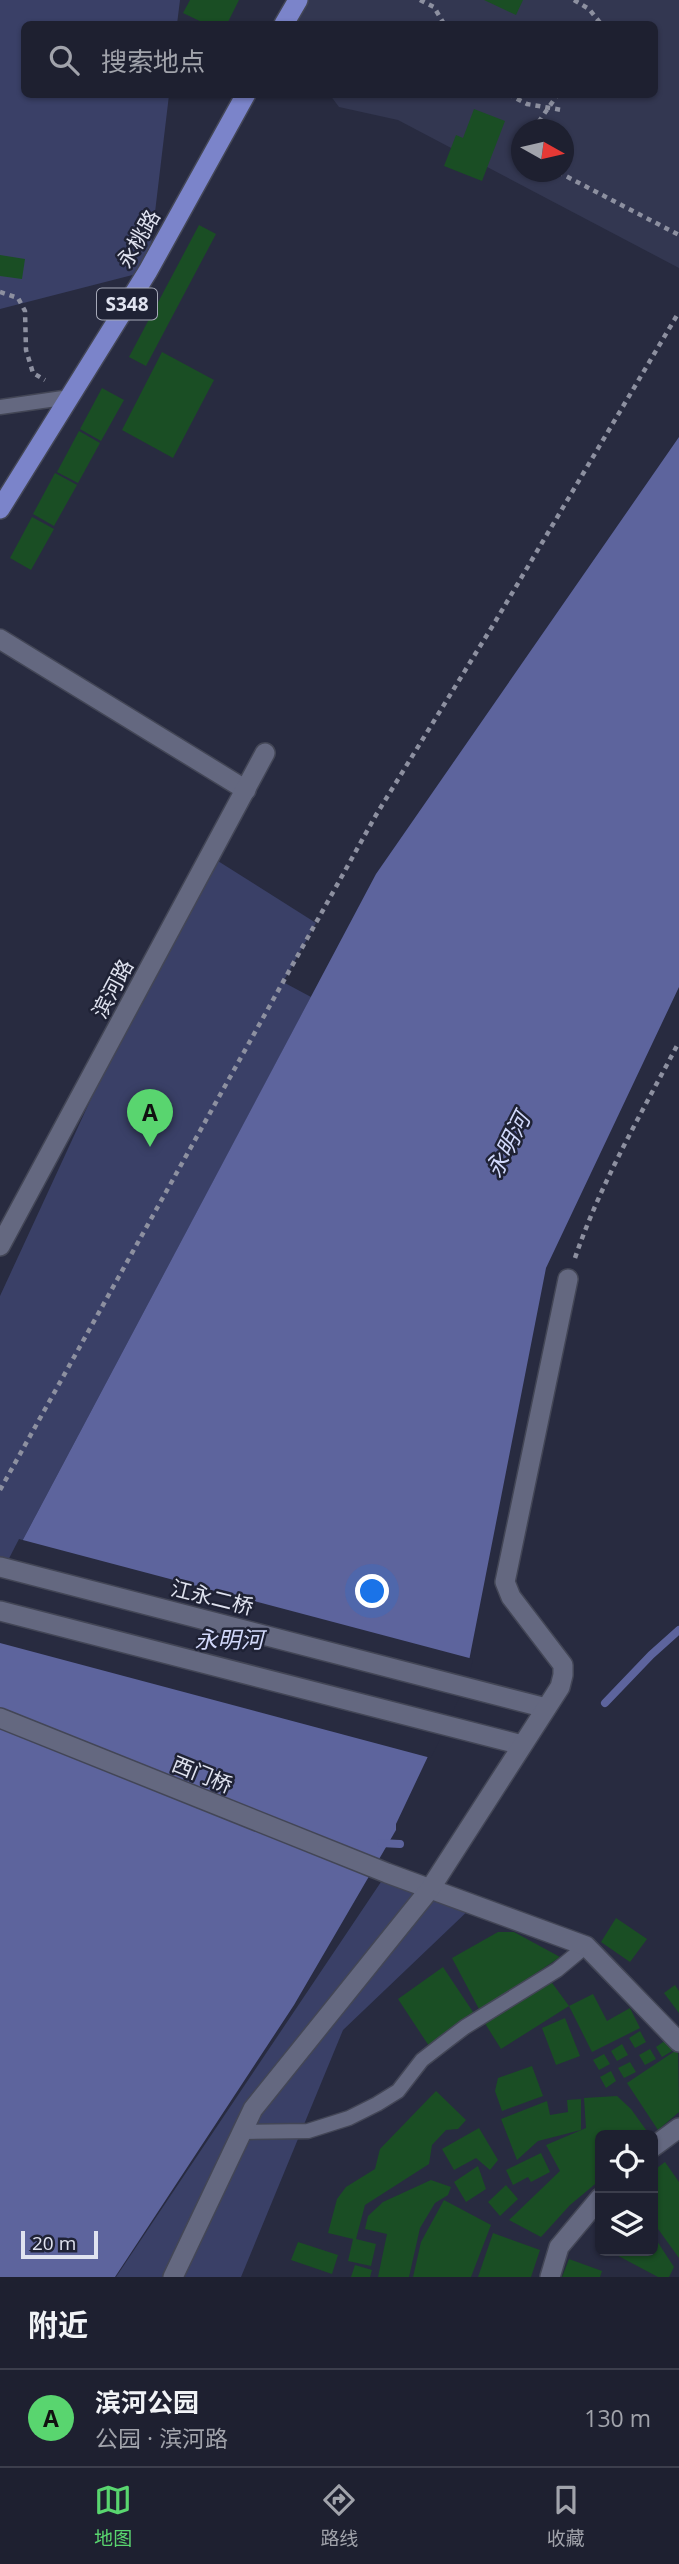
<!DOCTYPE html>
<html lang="zh">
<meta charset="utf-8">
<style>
:root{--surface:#1e2030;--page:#262838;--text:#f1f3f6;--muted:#a1a3ab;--line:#3c3e4c;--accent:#59d56f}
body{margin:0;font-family:"Open Sans","Noto Sans SC",sans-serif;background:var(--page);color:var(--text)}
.controls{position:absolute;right:21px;bottom:21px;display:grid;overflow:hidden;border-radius:10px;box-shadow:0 2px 5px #0004}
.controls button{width:63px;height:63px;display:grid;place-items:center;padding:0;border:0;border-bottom:2px solid var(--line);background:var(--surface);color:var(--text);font:35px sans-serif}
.compass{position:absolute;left:511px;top:119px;width:63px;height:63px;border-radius:50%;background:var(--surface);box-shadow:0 2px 5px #0004;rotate:98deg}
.scale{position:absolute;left:21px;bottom:18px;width:77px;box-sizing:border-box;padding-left:7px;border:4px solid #e0e3f0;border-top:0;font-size:19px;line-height:24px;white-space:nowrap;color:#e0e3f0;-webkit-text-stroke:5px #1f2235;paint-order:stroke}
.you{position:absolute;left:373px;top:1592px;width:24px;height:24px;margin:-18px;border:5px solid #fff;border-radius:50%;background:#1a73e8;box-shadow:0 0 0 10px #1a73e833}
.badge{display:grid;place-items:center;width:46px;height:46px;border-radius:50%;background:var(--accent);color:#111;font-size:23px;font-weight:700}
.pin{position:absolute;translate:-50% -58px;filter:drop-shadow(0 2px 4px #0008)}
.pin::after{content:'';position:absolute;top:37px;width:24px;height:21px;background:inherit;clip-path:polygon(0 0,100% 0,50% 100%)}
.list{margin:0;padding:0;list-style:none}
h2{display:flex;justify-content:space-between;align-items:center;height:91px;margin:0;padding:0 28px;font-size:30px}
h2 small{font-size:23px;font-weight:400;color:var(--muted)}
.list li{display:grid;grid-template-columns:46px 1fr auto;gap:21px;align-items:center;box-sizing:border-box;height:98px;padding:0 28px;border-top:2px solid var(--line)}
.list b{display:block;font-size:26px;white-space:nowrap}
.list p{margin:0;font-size:23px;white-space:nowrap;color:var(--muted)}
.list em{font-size:23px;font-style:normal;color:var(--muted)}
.icon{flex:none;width:38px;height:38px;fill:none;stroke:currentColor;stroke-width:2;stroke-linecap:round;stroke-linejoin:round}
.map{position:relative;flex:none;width:679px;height:2277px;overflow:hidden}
.search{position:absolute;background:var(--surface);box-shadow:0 2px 5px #0004;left:21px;right:21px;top:21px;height:77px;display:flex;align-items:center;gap:18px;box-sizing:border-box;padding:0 24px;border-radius:10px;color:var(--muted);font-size:26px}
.sheet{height:189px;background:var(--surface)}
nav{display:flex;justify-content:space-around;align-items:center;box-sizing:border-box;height:98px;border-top:2px solid var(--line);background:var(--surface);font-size:19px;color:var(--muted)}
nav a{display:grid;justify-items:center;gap:4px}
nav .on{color:var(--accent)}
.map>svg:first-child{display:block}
.built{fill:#333751;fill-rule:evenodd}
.green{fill:#3a4067}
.water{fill:#5d649d}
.pier{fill:#282b40}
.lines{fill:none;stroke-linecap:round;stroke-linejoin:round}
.stream{stroke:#5d649d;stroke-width:8}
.building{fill:#1a4e24}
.service-casing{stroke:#434656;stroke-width:17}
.minor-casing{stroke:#434656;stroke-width:22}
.primary-casing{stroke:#434656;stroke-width:22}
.path{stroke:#8d90a0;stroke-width:4.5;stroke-dasharray:5 5;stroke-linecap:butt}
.service{stroke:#646880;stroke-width:14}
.minor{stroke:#646880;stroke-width:19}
.primary{stroke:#7b84ca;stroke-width:19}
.labels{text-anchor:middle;stroke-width:5;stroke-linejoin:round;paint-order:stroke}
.shield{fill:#1f2235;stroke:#a6a9b8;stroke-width:2}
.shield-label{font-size:19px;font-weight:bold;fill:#e0e3f0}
.street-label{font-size:21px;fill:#e0e3f0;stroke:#1f2235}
.water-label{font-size:23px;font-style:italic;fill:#d2d9fb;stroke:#1f2235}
</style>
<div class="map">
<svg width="679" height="2277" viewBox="0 0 679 2277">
<rect width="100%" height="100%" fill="#282b40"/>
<path class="built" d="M 298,0 L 679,0 L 679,268 L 398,120 L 339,107 L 330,95 L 654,94 L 654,24 L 284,24 ZM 522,130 L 564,130 L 564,172 L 522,172 Z"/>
<g class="green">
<path d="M 0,0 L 180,0 L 177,24 L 24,24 L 24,94 L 169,95 L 148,271 L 0,309 Z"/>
<path d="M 210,856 L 316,923 L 283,982 L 311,997 L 0,1583 L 0,1296 L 163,943 Z"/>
<path d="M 387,1873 L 474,1905 L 343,2030 L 241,2277 L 116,2277 Z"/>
</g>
<path class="water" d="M 679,437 L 679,987 L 546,1268 L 466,1676 L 396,1824 L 396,1830 L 294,2005 L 115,2277 L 0,2277 L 0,1583 L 376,874 Z"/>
<path class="pier" d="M 19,1539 L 473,1659 L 469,1677 L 431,1758 L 0,1643 L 0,1576 Z"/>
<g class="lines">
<g class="stream">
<path d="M 605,1703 L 651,1655 L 679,1630"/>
<path d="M 381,1843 L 400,1844"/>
</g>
</g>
<g class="building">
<path d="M 190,0 L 239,0 L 227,24 L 206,24 L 183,13 Z"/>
<path d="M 484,0 L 523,0 L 516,15 Z"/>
<path d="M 474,109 L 505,121 L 482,181 L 444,166 L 456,135 L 463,138 Z"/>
<path d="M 199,225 L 216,234 L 146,366 L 129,357 Z"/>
<path d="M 0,255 L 25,259 L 22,279 L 0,276 Z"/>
<path d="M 162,352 L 214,380 L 173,458 L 122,430 Z"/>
<path d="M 102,388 L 124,400 L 101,441 L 80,429 Z"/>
<path d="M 79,431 L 100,443 L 78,483 L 57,472 Z"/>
<path d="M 55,473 L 77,485 L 54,526 L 33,514 Z"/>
<path d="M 32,517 L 54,529 L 31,570 L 10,558 Z"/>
<path d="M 616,1918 L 647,1939 L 630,1962 L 601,1942 Z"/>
<path d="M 498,1932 L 514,1932 L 560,1957 L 480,2011 L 452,1958 Z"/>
<path d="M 443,1967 L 475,2015 L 429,2046 L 398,1999 Z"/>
<path d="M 547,1976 L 569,2006 L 501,2049 L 481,2017 Z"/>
<path d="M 675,1985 L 679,1991 L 679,2013 L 664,1993 Z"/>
<path d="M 593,1994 L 607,2021 L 630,2008 L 640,2028 L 592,2052 L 569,2006 Z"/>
<path d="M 565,2018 L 580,2056 L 556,2065 L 542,2028 Z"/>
<path d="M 640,2031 L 646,2042 L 635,2048 L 629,2038 Z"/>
<path d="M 666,2040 L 672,2051 L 662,2057 L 656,2047 Z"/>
<path d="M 622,2044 L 628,2055 L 617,2061 L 611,2051 Z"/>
<path d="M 650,2049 L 656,2059 L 645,2065 L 639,2055 Z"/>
<path d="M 678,2049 L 679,2112 L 658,2130 L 627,2083 Z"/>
<path d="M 604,2054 L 610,2064 L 599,2070 L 593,2060 Z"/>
<path d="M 630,2062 L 636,2072 L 624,2078 L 618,2068 Z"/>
<path d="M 532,2066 L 543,2096 L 502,2111 L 495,2091 L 498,2078 Z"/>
<path d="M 611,2071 L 616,2081 L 606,2088 L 600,2077 Z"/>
<path d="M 436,2091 L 466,2120 L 458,2129 L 446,2130 L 432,2145 L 429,2164 L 365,2205 L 356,2239 L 376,2244 L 371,2266 L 348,2261 L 353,2239 L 328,2233 L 337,2199 L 346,2187 L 375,2169 L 380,2149 Z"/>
<path d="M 617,2096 L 631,2109 L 649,2134 L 600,2135 L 600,2180 L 570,2205 L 541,2237 L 509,2220 L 560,2171 L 546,2145 L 586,2128 L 584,2098 Z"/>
<path d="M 581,2099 L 581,2130 L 538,2141 L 517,2160 L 501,2119 L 547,2101 L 550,2115 L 568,2112 L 567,2100 Z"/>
<path d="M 479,2128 L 498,2160 L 490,2170 L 476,2158 L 454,2170 L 442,2149 Z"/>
<path d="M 541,2153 L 550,2172 L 531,2182 L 528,2177 L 513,2185 L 506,2170 Z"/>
<path d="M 665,2162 L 679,2182 L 679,2258 L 653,2222 L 653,2171 Z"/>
<path d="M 478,2166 L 486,2189 L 466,2202 L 454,2182 Z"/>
<path d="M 431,2180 L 451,2187 L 448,2195 L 435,2203 L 420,2228 L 409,2277 L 378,2277 L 387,2234 L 365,2229 L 368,2216 L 383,2202 Z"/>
<path d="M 506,2185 L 518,2199 L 500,2216 L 488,2202 Z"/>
<path d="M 444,2200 L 491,2225 L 471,2277 L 413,2277 L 421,2242 Z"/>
<path d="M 493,2233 L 540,2250 L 531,2277 L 478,2277 Z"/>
<path d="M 653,2235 L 674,2267 L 669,2277 L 658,2277 L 609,2251 L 653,2251 Z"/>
<path d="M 298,2242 L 338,2255 L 332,2274 L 291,2260 Z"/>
<path d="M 569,2259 L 602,2271 L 600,2277 L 562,2277 Z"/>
<path d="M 355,2265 L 372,2270 L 370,2277 L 351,2277 Z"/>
</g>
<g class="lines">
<g class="service-casing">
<g id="service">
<path d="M 0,407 L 70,397"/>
<path d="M 242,2132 L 308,2131 L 349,2118 L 377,2104 L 398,2091 L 422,2060 L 444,2043 L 465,2027 L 557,1970 L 586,1946"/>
</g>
</g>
<g class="minor-casing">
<g id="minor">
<path d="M 0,639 L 246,790"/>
<path d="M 0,1246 L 265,753"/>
<path d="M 0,1567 L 546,1708"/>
<path d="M 0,1611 L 522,1745"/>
<path d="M 0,1718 L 387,1873 L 586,1946 L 679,2042"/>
<path d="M 653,2147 L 679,2128"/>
<path d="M 173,2277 L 253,2109 L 430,1889 L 560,1687 L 563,1675 L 563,1665 L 511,1597 L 505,1582 L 568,1279"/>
<path d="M 550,2277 L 559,2247 L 600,2198"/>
</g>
</g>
<g class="primary-casing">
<g id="primary">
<path d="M 284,24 L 298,0"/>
<path d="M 0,509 L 148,271 L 246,94"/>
</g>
</g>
<g class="path">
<path d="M 420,0 L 434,7 L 444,24"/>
<path d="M 574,0 L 589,9 L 601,24"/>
<path d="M 508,94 L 527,104 L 562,110"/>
<path d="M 533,130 L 558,94"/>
<path d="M 558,172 L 679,235"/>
<path d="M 0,292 L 18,298 L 25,311 L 26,350 L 33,373 L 45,380"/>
<path d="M 575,1258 C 600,1184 642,1112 679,1042"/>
<path d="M 0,1490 L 376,815 L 495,622 L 679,312"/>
</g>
<use href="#service" class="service"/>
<use href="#minor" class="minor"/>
<use href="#primary" class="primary"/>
</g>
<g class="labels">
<rect class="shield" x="97" y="288.5" width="60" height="31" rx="5"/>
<g class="shield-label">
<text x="127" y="311">S348</text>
</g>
<g class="street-label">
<text transform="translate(139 239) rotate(-60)" y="7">永桃路</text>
<text transform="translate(113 989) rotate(-62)" y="7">滨河路</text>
<text transform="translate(212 1598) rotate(14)" y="7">江永二桥</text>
<text transform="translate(202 1775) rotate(22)" y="7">西门桥</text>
</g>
<g class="water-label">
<text transform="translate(508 1145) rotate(-63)" y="8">永明河</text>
<text x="229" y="1648">永明河</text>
</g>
</g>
</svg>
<div class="controls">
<button><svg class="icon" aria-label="locate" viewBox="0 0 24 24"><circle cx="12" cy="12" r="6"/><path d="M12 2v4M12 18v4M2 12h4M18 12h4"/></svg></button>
<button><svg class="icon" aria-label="layers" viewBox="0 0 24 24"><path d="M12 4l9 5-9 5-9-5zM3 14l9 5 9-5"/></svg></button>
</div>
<svg class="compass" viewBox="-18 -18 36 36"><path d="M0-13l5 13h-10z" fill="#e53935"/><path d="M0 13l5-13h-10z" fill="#a1a3ab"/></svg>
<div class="scale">20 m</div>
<div class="you"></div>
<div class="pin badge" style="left:150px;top:1147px">A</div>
<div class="search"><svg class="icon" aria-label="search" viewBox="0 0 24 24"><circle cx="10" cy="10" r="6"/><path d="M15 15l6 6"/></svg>搜索地点</div>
</div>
<section class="sheet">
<h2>附近<small></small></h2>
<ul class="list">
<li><span class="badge">A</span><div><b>滨河公园</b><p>公园 · 滨河路</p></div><em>130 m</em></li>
</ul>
</section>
<nav>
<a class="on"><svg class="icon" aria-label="map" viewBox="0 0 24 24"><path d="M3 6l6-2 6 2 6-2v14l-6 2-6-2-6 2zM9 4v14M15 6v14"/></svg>地图</a>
<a><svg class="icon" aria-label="directions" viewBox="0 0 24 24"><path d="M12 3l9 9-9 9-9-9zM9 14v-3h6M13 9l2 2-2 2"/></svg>路线</a>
<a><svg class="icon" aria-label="saved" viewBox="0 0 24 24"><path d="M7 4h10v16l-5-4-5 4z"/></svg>收藏</a>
</nav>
